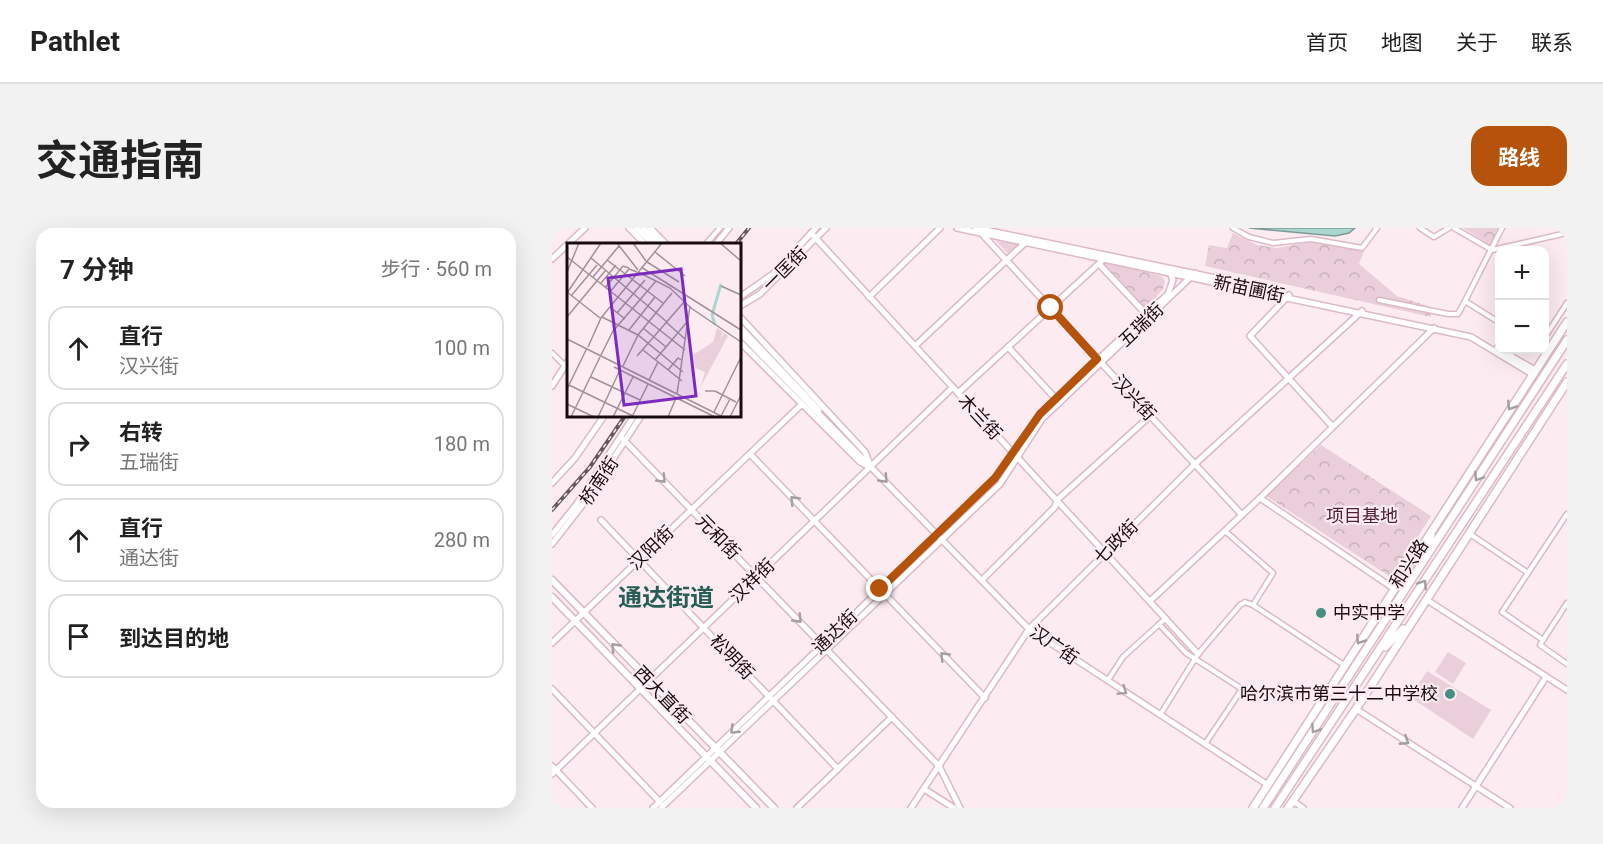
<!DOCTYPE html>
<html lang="zh">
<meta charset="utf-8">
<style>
:root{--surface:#fff;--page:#f2f2f2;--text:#222;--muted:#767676;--line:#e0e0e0;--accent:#b45309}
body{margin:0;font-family:Roboto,"Noto Sans SC",sans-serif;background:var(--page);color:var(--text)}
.controls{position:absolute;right:18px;top:18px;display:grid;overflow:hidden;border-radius:12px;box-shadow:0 6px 24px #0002}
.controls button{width:54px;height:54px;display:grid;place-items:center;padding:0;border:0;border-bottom:2px solid var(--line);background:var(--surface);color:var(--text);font:30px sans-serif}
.stop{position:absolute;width:18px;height:18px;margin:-14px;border:4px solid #b45309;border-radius:50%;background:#fff}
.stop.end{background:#b45309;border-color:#fff;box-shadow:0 2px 6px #0008}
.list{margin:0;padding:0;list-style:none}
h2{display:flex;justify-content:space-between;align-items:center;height:78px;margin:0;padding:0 24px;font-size:26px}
h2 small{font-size:20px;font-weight:400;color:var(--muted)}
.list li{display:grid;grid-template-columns:39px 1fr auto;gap:18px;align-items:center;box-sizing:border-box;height:84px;margin:0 12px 12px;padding:0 12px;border:2px solid var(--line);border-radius:18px}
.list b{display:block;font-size:22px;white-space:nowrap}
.list p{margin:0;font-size:20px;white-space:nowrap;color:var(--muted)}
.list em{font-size:20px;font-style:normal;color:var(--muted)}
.icon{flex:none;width:33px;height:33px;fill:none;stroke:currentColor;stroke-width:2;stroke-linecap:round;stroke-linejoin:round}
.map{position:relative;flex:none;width:1015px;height:580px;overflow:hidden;border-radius:18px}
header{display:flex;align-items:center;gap:36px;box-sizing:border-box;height:84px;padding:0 30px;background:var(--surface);border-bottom:2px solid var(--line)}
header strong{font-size:28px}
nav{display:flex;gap:33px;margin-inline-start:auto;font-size:21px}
.intro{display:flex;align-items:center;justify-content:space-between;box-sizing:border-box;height:144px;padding:0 36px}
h1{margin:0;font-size:42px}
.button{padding:15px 27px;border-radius:18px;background:var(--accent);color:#fff;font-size:21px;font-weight:700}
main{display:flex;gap:36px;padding:0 36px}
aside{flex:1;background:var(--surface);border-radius:18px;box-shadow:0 6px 24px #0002}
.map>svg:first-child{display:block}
.grass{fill:#eacfda}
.forest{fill:url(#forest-crowns)}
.water{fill:#a9d7cf;stroke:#7e9a96;stroke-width:1.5}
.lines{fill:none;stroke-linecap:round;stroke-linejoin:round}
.street-casing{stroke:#ddb9c8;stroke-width:7}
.secondary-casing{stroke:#ddb9c8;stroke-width:8}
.primary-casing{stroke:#ddb9c8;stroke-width:9}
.highway-casing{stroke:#ddb9c8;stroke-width:10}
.street{stroke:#fff;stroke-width:4}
.secondary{stroke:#fff;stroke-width:5}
.primary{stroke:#fff;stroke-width:6}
.highway{stroke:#fff;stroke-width:7}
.rail-casing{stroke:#66595e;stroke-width:4}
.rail{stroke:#fcecf2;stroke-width:1.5;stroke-dasharray:4.5;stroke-linecap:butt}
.oneway{stroke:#a39ea0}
.route{stroke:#b45309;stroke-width:8}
.poi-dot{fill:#498e84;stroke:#fcecf2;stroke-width:2}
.labels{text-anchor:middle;stroke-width:4.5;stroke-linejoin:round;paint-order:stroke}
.street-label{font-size:18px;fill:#180c11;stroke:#fcecf2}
.park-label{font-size:18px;fill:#522139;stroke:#fcecf2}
.poi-label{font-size:18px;fill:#180c11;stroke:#fcecf2;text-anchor:start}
.district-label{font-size:24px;font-weight:bold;fill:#265e56;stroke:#fcecf2}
.inset-river{fill:none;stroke:#a9d7cf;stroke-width:3}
.inset-road{fill:none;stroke:#a19298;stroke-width:1.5}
.view{fill:#7b2cbf;fill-opacity:0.15;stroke:#7b2cbf;stroke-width:3}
.inset-edge{fill:none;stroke:#180c11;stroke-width:3}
</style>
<header>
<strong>Pathlet</strong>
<nav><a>首页</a><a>地图</a><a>关于</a><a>联系</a></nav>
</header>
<div class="intro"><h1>交通指南</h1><a class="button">路线</a></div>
<main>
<aside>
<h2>7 分钟<small>步行 · 560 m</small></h2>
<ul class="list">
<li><svg class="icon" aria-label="ahead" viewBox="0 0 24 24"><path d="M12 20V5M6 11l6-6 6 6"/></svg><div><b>直行</b><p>汉兴街</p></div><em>100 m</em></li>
<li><svg class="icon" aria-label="right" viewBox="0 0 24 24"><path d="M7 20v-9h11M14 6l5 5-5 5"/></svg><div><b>右转</b><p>五瑞街</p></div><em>180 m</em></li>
<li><svg class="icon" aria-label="ahead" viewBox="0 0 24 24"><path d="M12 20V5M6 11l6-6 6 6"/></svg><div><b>直行</b><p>通达街</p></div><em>280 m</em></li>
<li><svg class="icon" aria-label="arrive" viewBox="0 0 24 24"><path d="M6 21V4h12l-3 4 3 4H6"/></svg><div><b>到达目的地</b></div></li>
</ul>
</aside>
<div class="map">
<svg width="1015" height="580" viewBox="0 0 1015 580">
<defs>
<pattern id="forest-crowns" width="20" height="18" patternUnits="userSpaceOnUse" patternTransform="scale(1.5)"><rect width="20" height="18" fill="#eacfda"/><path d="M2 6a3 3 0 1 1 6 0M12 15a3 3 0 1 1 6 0" fill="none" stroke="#c8b1ba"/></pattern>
</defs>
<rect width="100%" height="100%" fill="#fcecf2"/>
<g class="grass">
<path d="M 896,424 L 914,435 L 901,456 L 883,444 Z"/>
<path d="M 875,443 L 939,482 L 921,511 L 858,469 Z"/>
</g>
<g class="forest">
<path d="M 911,0 L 947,0 L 938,17 Z"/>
<path d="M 681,5 L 705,17 L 725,20 L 759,14 L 812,23 L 807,36 L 845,68 L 879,79 L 879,89 L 653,38 L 657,17 L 675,20 Z"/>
<path d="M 444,13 L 469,16 L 457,27 Z"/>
<path d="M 554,34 L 609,48 L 613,53 L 611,61 L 592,82 L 550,37 Z"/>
<path d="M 769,217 L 879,288 L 840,350 L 714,268 Z"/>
</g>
<path class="water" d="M 697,0 L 803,0 L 797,5 L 783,8 Z"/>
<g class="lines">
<g class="street-casing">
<g id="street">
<path d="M 681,0 L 697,9 L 721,15 L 759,11 L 810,20 L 825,0"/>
<path d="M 868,0 L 882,9 L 897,0"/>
<path d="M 902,0 L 940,22 L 1015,5"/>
<path d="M 154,16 L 168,0"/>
<path d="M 827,72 L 896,86 L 906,86 L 913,73"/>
<path d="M 948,95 L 913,73 L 950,0"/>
<path d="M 993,109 L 1015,75"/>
<path d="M 0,125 L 13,138"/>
<path d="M 1015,286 L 950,384 L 991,412 L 988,417 L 1015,436"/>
<path d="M 918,306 L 976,345"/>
<path d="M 701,377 L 792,437"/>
<path d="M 607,396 L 634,425 L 690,461 L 653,516"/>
<path d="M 991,412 L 1015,375"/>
<path d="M 556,452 L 571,429 L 614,390"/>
<path d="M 608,487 L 646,426 L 688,377 L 693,374 L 701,377 L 721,345 L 673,303"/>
</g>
</g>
<g class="secondary-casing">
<g id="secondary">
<path d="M 77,0 L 93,16"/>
<path d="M 84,0 L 101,16"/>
<path d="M 91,0 L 108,16"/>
<path d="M 98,0 L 114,16"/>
<path d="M 405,0 L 919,109 L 980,146"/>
<path d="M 424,0 L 678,53"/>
<path d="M 259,5 L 646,426"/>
<path d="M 430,6 L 690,287"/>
<path d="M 164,16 L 177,0"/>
<path d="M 0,31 L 33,0"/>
<path d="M 547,36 L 594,86"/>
<path d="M 737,67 L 698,108 L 780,198"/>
<path d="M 188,69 L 221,46 L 264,0"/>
<path d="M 317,69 L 388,0"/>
<path d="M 188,78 L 208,66 L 274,0"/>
<path d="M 188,89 L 313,224 L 317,234"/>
<path d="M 188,99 L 267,182"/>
<path d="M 188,105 L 477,401 L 716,557"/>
<path d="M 188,114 L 308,234 L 314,237"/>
<path d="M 363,118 L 475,13"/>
<path d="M 456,119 L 504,171"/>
<path d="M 945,120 L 983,142"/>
<path d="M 0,158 L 16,133"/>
<path d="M 406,165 L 553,30"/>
<path d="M 69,209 L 387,538 L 408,580"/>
<path d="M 198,226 L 433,470"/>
<path d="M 0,255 L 23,230 L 52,188"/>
<path d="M 708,270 L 841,360"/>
<path d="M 49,292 L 286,541"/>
<path d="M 0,307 L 24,277 L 82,188"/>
<path d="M 0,316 L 35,271 L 89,188"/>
<path d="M 430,352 L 503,279 L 505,272 L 598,188"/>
<path d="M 875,372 L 1015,462"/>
<path d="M 598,373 L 708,270 L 882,100"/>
<path d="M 0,415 L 250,176"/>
<path d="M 0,461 L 108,574"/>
<path d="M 804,481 L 958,580"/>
<path d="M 0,538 L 40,580"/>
<path d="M 0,546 L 401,159"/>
<path d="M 372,561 L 402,580"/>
<path d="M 741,573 L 751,580"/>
<path d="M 101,580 L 443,251 L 488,186 L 616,66 L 621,52 L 618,44"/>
<path d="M 109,580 L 448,256 L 490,191 L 643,45"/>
<path d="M 245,580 L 340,489"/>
<path d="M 359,580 L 477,401 L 643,236 L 810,83"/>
<path d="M 910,580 L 994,449"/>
</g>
</g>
<g class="primary-casing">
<g id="primary">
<path d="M 0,352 L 222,580"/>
<path d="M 0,369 L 204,580"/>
</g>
</g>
<g class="highway-casing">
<g id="highway">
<path d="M 870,331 L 879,308"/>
<path d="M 833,419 L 851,401"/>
<path d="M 701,580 L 1015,94"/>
<path d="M 711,580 L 1015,112"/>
<path d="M 723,580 L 1015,136"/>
<path d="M 736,580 L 804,481 L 1015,154"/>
</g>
</g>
<use href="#street" class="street"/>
<use href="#secondary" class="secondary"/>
<use href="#primary" class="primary"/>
<use href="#highway" class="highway"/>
<g class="rail-casing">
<g id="rail">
<path d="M 184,16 L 197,0"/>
<path d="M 0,282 L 38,239 L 73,188"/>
</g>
</g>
<use href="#rail" class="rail"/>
</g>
<defs><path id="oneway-chevron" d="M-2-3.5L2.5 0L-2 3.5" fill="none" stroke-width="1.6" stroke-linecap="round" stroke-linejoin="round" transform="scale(1.5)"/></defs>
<g class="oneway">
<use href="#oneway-chevron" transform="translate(959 178) rotate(123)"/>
<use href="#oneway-chevron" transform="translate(926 249) rotate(123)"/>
<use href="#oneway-chevron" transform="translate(110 251) rotate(46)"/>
<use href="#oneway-chevron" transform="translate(332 251) rotate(46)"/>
<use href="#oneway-chevron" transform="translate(242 272) rotate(-134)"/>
<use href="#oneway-chevron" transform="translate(871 356) rotate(-56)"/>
<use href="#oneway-chevron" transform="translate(246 391) rotate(46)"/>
<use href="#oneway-chevron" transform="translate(808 412) rotate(123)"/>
<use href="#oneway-chevron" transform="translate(63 419) rotate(-134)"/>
<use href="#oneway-chevron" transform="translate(392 428) rotate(-134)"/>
<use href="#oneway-chevron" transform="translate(571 463) rotate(34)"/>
<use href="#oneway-chevron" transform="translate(763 501) rotate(123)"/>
<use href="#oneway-chevron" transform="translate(182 502) rotate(136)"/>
<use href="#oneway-chevron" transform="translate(853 513) rotate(33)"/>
</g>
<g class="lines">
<path class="route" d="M 328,361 L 443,250 L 488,186 L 545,131 L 499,80"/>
</g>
<g class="poi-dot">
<circle cx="769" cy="385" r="6"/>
<circle cx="898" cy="466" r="6"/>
</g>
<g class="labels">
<g class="street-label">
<text transform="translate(233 41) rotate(-45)" y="6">一匡街</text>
<text transform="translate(697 61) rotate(12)" y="6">新苗圃街</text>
<text transform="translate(589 97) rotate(-44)" y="6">五瑞街</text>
<text transform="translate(582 170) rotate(47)" y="6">汉兴街</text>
<text transform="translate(428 189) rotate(47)" y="6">木兰街</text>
<text transform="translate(47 253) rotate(-56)" y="6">桥南街</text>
<text transform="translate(166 309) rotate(46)" y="6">元和街</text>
<text transform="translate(564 314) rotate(-45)" y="6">七政街</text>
<text transform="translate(99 320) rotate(-44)" y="6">汉阳街</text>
<text transform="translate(857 336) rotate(-57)" y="6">和兴路</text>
<text transform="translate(200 353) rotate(-44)" y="6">汉祥街</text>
<text transform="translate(283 404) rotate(-44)" y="6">通达街</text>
<text transform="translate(502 417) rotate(35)" y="6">汉广街</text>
<text transform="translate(180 429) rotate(46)" y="6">松明街</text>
<text transform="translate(110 467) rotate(46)" y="6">西大直街</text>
</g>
<g class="park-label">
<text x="810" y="294">项目基地</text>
</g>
<g class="poi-label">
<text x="781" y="391">中实中学</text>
<text x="886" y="472" text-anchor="end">哈尔滨市第三十二中学校</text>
</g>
<g class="district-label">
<text x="114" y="378">通达街道</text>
</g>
</g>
<g transform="translate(15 15)">
<rect width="174" height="174" fill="#fcecf2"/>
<path d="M 150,85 L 156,89 L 153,97 L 157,90 L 161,93 L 133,145 L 138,129 L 128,125 L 126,112 L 146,99 Z" fill="#eacfda"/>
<path class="inset-river" d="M 148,82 L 145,72 L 154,41"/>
<path class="inset-road" d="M 50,0 L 71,27M 66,0 L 79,18M 153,0 L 174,18M 88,9 L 118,33M 0,14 L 118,107M 24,15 L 100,79M 40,17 L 96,60M 80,19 L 112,39M 74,24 L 174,87M 0,29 L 12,0M 71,29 L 103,45 L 124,65 L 174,99M 26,34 L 52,3M 34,40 L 49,22M 154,43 L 174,52M 38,45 L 56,23 L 62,25M 0,49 L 33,75M 43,49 L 62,26 L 70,29M 0,50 L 34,0M 4,53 L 30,22M 43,64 L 58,76M 50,70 L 78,37M 0,74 L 38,28M 35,74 L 71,92 L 116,129M 99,79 L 118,96M 76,85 L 99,104M 47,87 L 89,38M 62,87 L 88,54M 0,96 L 156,174M 21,104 L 34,75 L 95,0M 76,107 L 115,138M 34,112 L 47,86M 70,113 L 117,59M 88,117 L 120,79M 56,123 L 71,92 L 105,50M 47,124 L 148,174M 101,127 L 111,115 L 114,117M 24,134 L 73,157M 82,137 L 91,119M 2,142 L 68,174M 0,146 L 20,105M 138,148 L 148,148 L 169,159M 110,151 L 123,63M 0,161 L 27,174M 147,169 L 174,114M 66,172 L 81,141M 154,173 L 163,156M 4,174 L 33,114M 31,174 L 53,127M 46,174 L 66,134M 101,174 L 109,155M 163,174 L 174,152"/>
<path class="view" d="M 114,26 L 129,153 L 57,162 L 41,35 Z"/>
<rect width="174" height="174" class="inset-edge"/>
</g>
</svg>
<div class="controls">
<button>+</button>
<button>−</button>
</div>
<div class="stop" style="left:499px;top:80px"></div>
<div class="stop end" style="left:328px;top:361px"></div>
</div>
</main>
